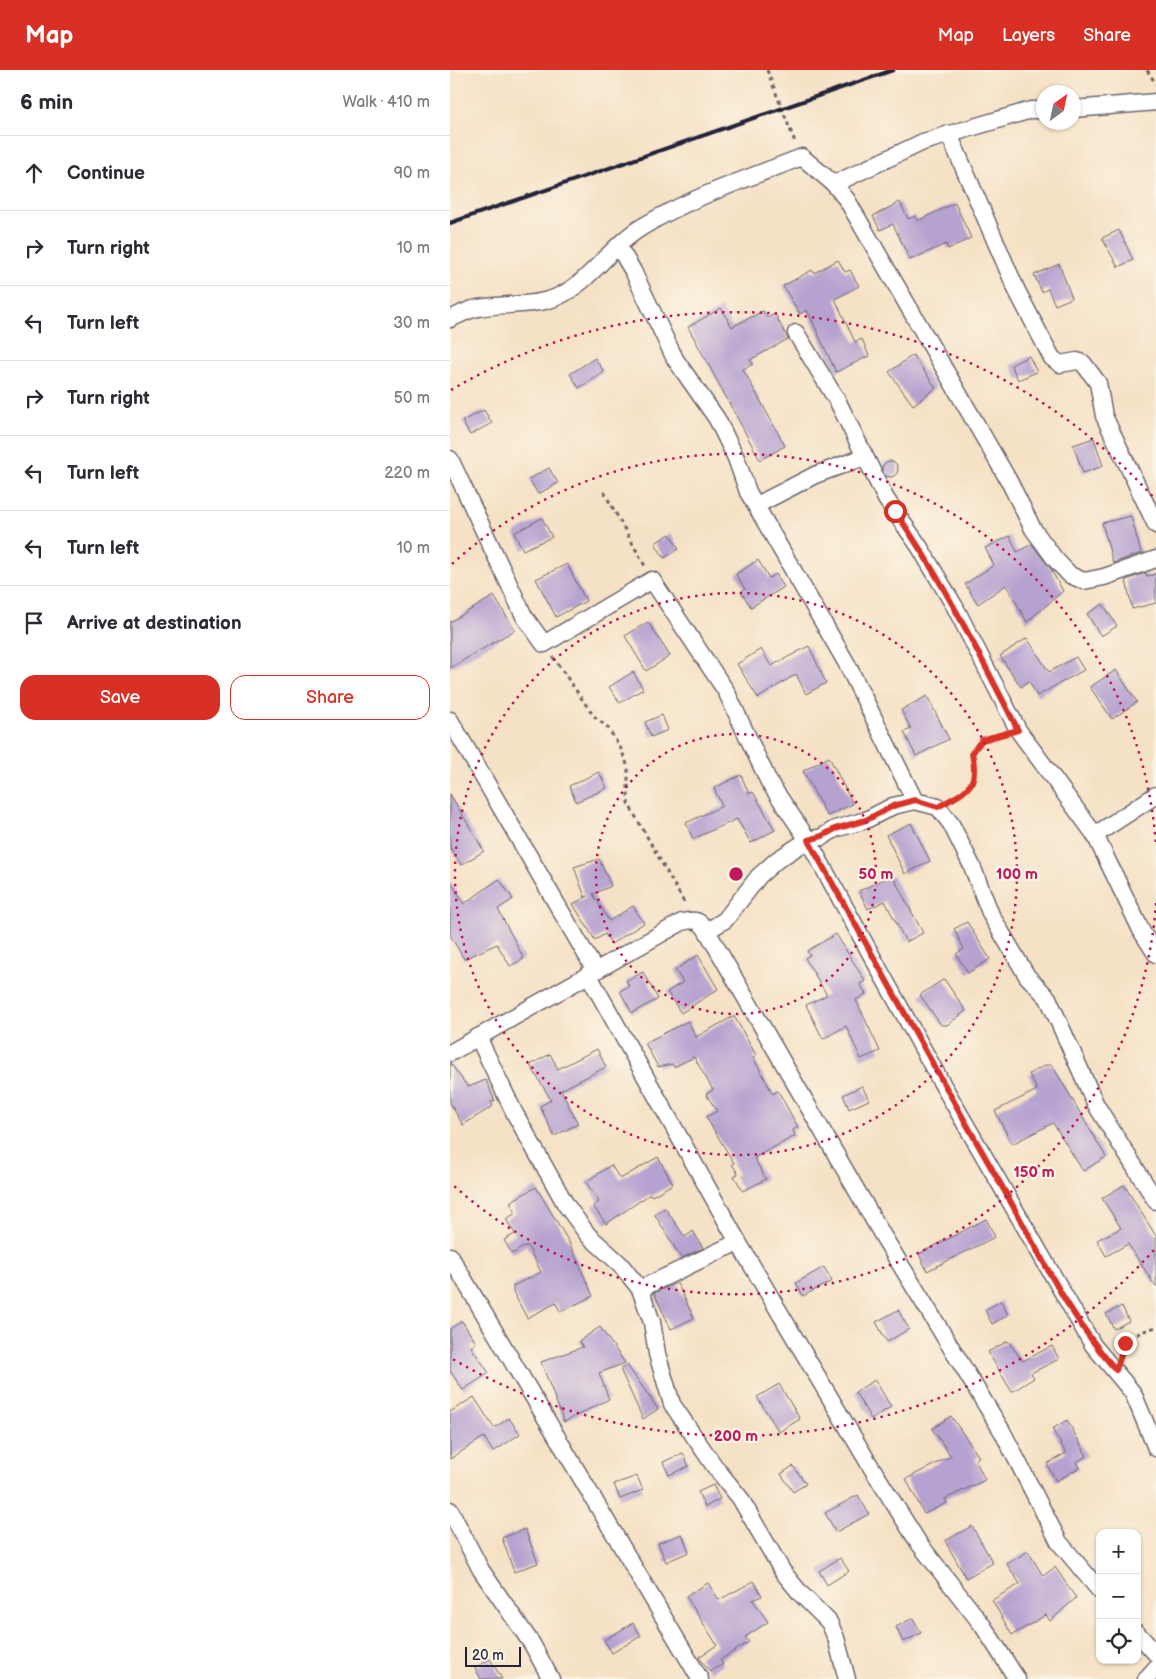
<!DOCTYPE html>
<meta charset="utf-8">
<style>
:root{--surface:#fff;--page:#f7f7f7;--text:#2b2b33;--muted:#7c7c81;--line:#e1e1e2;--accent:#d93025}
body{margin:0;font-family:"Balsamiq Sans",sans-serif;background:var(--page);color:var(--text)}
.controls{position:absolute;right:15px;bottom:15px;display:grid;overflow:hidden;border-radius:10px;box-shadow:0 1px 4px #0004}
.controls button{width:45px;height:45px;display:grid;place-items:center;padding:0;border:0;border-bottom:1px solid var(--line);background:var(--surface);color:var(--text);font:25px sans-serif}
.compass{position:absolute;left:586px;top:15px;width:45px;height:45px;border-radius:50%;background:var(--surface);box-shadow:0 1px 4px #0004;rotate:33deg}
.scale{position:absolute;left:15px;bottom:12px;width:56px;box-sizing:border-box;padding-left:5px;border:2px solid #22223b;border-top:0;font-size:14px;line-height:18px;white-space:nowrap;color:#22223b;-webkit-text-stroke:4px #fcf5e5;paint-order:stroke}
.stop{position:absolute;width:15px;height:15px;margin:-11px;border:4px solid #d93025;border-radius:50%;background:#fff}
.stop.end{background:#d93025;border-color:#fff;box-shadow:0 1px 5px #0008}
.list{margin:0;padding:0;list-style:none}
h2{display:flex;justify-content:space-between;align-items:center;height:65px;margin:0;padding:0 20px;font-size:21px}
h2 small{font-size:16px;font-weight:400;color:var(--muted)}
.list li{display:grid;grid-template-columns:32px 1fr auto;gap:15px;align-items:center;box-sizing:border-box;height:75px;padding:0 20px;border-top:1px solid var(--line)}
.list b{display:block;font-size:19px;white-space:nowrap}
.list em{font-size:16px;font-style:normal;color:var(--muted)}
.actions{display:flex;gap:10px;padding:15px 20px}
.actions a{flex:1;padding:11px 0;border:1px solid var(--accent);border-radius:15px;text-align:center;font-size:18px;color:var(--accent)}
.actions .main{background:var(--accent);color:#fff}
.icon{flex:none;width:28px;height:28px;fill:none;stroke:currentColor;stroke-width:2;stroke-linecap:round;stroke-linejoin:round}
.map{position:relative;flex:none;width:706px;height:1609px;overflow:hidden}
header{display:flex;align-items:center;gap:30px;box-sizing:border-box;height:70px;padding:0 25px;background:var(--accent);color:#fff}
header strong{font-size:24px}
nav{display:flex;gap:28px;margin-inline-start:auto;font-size:18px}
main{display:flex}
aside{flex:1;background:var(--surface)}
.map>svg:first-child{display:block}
.building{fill:#b6a2d0}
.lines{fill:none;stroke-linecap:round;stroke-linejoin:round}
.street-casing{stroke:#6c656b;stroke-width:19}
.path{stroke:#6c656b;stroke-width:3;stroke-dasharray:4 4;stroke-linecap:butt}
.street{stroke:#fff;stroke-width:16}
.rail{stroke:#22223b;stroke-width:4}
.route{stroke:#d93025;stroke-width:6}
.ring{fill:none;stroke:#c2185b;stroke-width:2.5;stroke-dasharray:2.5 5}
.centre{fill:#c2185b;stroke:#fcf5e5;stroke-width:2.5}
.ring-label{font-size:15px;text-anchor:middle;font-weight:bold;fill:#c2185b;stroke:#fcf5e5;stroke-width:4.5;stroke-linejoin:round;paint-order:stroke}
</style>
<header>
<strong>Map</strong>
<nav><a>Map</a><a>Layers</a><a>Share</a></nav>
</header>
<main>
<aside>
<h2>6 min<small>Walk · 410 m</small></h2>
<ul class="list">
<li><svg class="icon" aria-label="ahead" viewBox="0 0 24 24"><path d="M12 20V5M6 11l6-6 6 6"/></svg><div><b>Continue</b></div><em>90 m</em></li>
<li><svg class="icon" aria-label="right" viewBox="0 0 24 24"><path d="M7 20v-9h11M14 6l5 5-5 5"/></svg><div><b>Turn right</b></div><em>10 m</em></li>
<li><svg class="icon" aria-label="left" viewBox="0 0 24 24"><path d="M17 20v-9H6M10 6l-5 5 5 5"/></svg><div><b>Turn left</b></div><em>30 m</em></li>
<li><svg class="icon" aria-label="right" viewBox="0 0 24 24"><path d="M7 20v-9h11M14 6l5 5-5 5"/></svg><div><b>Turn right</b></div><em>50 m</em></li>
<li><svg class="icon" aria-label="left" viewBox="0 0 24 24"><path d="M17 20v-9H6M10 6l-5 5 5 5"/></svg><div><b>Turn left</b></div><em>220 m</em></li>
<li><svg class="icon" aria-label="left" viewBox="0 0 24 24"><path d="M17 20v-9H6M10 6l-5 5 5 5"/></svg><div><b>Turn left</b></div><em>10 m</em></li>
<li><svg class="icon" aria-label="arrive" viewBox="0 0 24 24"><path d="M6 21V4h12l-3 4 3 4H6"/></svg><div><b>Arrive at destination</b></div></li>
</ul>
<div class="actions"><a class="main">Save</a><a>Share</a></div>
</aside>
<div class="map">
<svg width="706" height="1609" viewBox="0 0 706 1609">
<rect width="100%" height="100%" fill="#fcf5e5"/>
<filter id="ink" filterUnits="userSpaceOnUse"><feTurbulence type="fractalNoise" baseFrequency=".02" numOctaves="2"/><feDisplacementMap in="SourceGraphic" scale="10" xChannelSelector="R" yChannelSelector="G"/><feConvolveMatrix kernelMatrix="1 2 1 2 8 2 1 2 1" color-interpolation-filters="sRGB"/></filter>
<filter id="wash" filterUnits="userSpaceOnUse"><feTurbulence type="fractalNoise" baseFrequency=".0096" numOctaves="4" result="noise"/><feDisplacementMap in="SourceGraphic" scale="20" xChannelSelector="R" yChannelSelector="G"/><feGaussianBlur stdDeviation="1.12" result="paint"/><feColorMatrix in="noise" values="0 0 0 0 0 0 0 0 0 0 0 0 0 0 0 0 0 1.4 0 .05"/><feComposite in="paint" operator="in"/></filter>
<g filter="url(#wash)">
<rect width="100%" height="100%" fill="#f5e1c5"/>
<g id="blocks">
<g class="building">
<path d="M 450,132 L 458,149 L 465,146 L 467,151 L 505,133 L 521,168 L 498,179 L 496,174 L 460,190 L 443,154 L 430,160 L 423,146 Z"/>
<path d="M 669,160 L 683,190 L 668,197 L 652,168 Z"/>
<path d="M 388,190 L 395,202 L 400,200 L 409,216 L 385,229 L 405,272 L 412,269 L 419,286 L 386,302 L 357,240 L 350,244 L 333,216 L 362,200 L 364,203 Z"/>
<path d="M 609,194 L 622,228 L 605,235 L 598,219 L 592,222 L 584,205 Z"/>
<path d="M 271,238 L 282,257 L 313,241 L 317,248 L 325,244 L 338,269 L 300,290 L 303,294 L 293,299 L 335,376 L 310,390 L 238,257 Z"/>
<path d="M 463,285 L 486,318 L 463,335 L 439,302 Z"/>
<path d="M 579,286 L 587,302 L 568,310 L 561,295 Z"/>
<path d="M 145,288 L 154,302 L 129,318 L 120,304 Z"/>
<path d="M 34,340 L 42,353 L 20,365 L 12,351 Z"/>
<path d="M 644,368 L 653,396 L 633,403 L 623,375 Z"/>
<circle cx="440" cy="399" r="8"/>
<path d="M 99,398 L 108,413 L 88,424 L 79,409 Z"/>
<path d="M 681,446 L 691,483 L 663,493 L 652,453 Z"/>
<path d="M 92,448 L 102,467 L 73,480 L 64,463 Z"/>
<path d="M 220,464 L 229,479 L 214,488 L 205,473 Z"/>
<path d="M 560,466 L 567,482 L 582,474 L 600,498 L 613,521 L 577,552 L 556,515 L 528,534 L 515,514 L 544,495 L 535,478 Z"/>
<path d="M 308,490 L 319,508 L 326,504 L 334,517 L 301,537 L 291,522 L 295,519 L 286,504 Z"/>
<path d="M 117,494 L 136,531 L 106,547 L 86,509 Z"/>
<path d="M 696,503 L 697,506 L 706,504 L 706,533 L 682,539 L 676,510 Z"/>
<path d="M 44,526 L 65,560 L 0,598 L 0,552 Z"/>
<path d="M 653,534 L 667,556 L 651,566 L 637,544 Z"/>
<path d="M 198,552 L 220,586 L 196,601 L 175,566 Z"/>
<path d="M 577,568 L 599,602 L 626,587 L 634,600 L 587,626 L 579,611 L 571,617 L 550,586 Z"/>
<path d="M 359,576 L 376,613 L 356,624 L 346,604 L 308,628 L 287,594 L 311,579 L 321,596 Z"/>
<path d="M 666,600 L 687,632 L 662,649 L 640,617 Z"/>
<path d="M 183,602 L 193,619 L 170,633 L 159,617 Z"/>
<path d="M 477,626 L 499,669 L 466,686 L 454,662 L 461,659 L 451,640 Z"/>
<path d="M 212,645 L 218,660 L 201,667 L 195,652 Z"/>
<path d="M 379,687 L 403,734 L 377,746 L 353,701 Z"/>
<path d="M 149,702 L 157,718 L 126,732 L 119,716 Z"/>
<path d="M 291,705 L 299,724 L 303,722 L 325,760 L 301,773 L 287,749 L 243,769 L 236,753 L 272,736 L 264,718 Z"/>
<path d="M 0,724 L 34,781 L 11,795 L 0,777 Z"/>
<path d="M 461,753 L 480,791 L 455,804 L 436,765 Z"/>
<path d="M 149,789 L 161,816 L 143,824 L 159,851 L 183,836 L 194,853 L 161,874 L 155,864 L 145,870 L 123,834 L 138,826 L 135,827 L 124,797 Z"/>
<path d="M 442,805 L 473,863 L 456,872 L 435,831 L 418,839 L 409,821 Z"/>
<path d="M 49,809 L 63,829 L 48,839 L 74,889 L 60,896 L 47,874 L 14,889 L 0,865 L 0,810 L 14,834 Z"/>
<path d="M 517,852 L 540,889 L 518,903 L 506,884 L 514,879 L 504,859 Z"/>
<path d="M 386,864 L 415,911 L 410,914 L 416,924 L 406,930 L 430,981 L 411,989 L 396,956 L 373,969 L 356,935 L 377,925 L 355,888 L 360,885 L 357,881 Z"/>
<path d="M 248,885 L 268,919 L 231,943 L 217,922 L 233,912 L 225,900 Z"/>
<path d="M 193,902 L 208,929 L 182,943 L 170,921 L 179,916 L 176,911 Z"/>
<path d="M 494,909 L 516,941 L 497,955 L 491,955 L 470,925 Z"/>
<path d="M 284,946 L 306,985 L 303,987 L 323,1024 L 328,1021 L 348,1057 L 343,1060 L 345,1066 L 304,1088 L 316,1109 L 293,1121 L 284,1106 L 288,1104 L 282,1094 L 284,1093 L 256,1047 L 267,1041 L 256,1024 L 263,1020 L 244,987 L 224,997 L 222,994 L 208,997 L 195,973 L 238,951 L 246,967 Z"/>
<path d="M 147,979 L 156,997 L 111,1020 L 128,1054 L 104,1066 L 90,1036 L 101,1030 L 80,995 L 100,984 L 108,999 Z"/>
<path d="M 0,993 L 18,1017 L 36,1010 L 45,1031 L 41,1032 L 43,1036 L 13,1055 L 0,1033 Z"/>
<path d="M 596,995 L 602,995 L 656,1087 L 633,1101 L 603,1053 L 562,1074 L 545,1041 L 587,1020 L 579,1004 Z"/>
<path d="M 412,1016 L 419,1030 L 399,1039 L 393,1025 Z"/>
<path d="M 208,1087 L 223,1114 L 202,1126 L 200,1124 L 156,1154 L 143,1136 L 149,1132 L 136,1112 L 161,1095 L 170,1109 Z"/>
<path d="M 674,1115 L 706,1166 L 706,1217 L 678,1174 L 656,1186 L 647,1170 L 671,1158 L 652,1128 Z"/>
<path d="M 86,1117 L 119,1172 L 143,1226 L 110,1242 L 106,1233 L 77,1248 L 63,1222 L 63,1216 L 91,1202 L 77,1175 L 62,1184 L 54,1170 L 65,1164 L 56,1149 L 66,1143 L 60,1132 Z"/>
<path d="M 215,1138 L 235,1167 L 243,1161 L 253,1178 L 231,1188 L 205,1145 Z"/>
<path d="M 536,1149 L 545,1167 L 477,1201 L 469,1184 Z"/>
<path d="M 374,1197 L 382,1211 L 353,1226 L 346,1213 Z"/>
<path d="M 227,1213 L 244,1248 L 221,1259 L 204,1223 Z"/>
<path d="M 551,1231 L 558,1245 L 542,1254 L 535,1240 Z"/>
<path d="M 672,1236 L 679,1251 L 664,1259 L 656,1244 Z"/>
<path d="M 448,1240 L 459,1259 L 437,1272 L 426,1252 Z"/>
<path d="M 12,1251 L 26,1273 L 21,1277 L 39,1303 L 13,1320 L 0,1301 L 0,1259 Z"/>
<path d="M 150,1257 L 175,1293 L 149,1303 L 159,1329 L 114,1352 L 91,1292 L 133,1277 L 129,1271 Z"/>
<path d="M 558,1271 L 573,1291 L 602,1276 L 609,1289 L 581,1303 L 584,1308 L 562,1322 L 538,1282 Z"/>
<path d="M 177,1295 L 208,1339 L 193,1349 L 170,1299 Z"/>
<path d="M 425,1310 L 441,1337 L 421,1349 L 405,1322 Z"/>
<path d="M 329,1314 L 350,1349 L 329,1362 L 307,1327 Z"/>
<path d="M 24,1327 L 44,1358 L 59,1348 L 70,1364 L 43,1382 L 34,1367 L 0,1389 L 0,1342 Z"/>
<path d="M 501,1346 L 529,1387 L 525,1389 L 535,1410 L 495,1429 L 497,1433 L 474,1444 L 456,1409 L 501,1386 L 482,1359 Z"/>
<path d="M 617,1350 L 637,1386 L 626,1392 L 629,1398 L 606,1411 L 597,1394 L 616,1383 L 602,1359 Z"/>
<path d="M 233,1383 L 239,1396 L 219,1405 L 213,1392 Z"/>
<path d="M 343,1396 L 356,1414 L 343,1422 L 331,1404 Z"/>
<path d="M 187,1406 L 193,1420 L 170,1429 L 164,1414 Z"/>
<path d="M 263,1415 L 270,1429 L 255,1437 L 248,1422 Z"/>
<path d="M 408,1425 L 419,1444 L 386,1462 L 375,1443 Z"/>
<path d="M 522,1456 L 543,1493 L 516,1508 L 495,1471 Z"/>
<path d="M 75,1459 L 88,1493 L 64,1502 L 52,1468 Z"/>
<path d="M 232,1464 L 239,1482 L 216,1492 L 208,1473 Z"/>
<path d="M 578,1481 L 593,1506 L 605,1497 L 626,1528 L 600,1551 L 596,1545 L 562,1565 L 542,1530 L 570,1514 L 557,1494 Z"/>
<path d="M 390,1488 L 399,1501 L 377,1515 L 369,1501 Z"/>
<path d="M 304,1511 L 312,1526 L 303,1530 L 318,1552 L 295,1567 L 299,1572 L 270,1590 L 273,1594 L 260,1602 L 249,1587 L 267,1575 L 236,1526 L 258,1513 L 269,1530 Z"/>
<path d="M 463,1548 L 471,1563 L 453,1572 L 446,1557 Z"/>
<path d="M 183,1553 L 191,1566 L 162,1583 L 154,1570 Z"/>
<path d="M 40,1589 L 52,1609 L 31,1609 L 25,1598 Z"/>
</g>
</g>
</g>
<g filter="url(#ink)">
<use href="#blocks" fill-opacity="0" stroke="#6c656b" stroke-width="1"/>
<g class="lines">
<g class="street-casing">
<g id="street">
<path d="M 624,39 L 706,32"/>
<path d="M 499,64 L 567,221 L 602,288 L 610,294 L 627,291 L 633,293 L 648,313 L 654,346 L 706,455"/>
<path d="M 384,114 L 473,72 L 581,40 L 594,40"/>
<path d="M 168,176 L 183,201 L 225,289 L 267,349 L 286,388 L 298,422 L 397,594 L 465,731 L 488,737 L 501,754 L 522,796 L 541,845 L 577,906 L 598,928 L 646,1035 L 706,1131"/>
<path d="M 0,249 C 9,245 19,239 28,238 C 54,233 83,237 107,227 C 141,212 160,176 192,157 C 241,127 299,108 352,87 L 384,114 L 397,130 L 559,411 L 583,459 L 605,489 L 620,505 L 634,511 L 654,507 L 706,489"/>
<path d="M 346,263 L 388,332 L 436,429 L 469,476 L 505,537 L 568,660 L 645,765 L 692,862 L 706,884"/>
<path d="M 0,389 L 74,546 L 94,574 L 202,510 L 276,621 L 319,712 L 358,770 L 490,1010 L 643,1275 L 683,1323 L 706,1378"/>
<path d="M 307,435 L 365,405 L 414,387"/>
<path d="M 0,650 L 145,900"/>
<path d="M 465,731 L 443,736 L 416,750 L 385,759 L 372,767 L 358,770 L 327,790 L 309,806 L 275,850 L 257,861 L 433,1166 L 552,1361 L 609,1472 L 650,1521"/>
<path d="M 645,765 L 706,725"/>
<path d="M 138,904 L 288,1172 L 418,1392 L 468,1472 L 533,1556 L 567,1609"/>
<path d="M 28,967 L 65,1044 L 116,1135 L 138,1165 L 170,1194 L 190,1219 L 202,1252 L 207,1284 L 222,1334 L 265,1397 L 290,1428 L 333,1502 L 350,1523 L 379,1552 L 386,1568 L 397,1609"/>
<path d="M 0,983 L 232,852 C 245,849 250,850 257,861"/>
<path d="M 0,1186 L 250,1609"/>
<path d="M 190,1219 L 288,1172"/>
<path d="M 0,1440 L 31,1500 L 82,1574 L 101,1609"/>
<path d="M 687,1563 L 706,1584"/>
<path d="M 696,1609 L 706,1598"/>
</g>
</g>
<g class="path">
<path d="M 317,0 L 345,72"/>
<path d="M 697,0 L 706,14"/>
<path d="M 154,422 L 195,496"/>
<path d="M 103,587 L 143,645 L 158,658 L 171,679 L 178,697 L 178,733 L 235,834"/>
<path d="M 502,730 L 522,714 C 529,685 512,670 553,664"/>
<path d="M 672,1283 C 677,1266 690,1262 706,1257"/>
</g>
<use href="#street" class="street"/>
<path class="rail" d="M 0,153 L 443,0"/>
</g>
</g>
<g class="lines" filter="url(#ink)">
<path class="route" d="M 445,441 C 493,510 530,586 568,660 L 532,670 L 522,683 C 530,719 515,721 488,737 L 465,730 L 443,736 L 416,750 L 385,759 L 372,766 L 358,770 C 425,888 490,1009 558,1127 C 591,1186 621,1250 666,1300 L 675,1273"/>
</g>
<g class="ring">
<circle cx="286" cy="804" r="140"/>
<circle cx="286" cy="804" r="281"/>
<path d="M706 833A421 421 0 0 1 2 1114M2 494A421 421 0 0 1 706 775"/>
<path d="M704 1180A562 562 0 0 1 1 1288M1 320A562 562 0 0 1 704 428"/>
</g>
<circle cx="286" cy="804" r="8" class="centre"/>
<g class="ring-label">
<text x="426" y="809">50 m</text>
<text x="567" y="809">100 m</text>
<text x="584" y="1107">150 m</text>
<text x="286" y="1371">200 m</text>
</g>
</svg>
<div class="controls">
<button>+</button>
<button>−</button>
<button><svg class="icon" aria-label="locate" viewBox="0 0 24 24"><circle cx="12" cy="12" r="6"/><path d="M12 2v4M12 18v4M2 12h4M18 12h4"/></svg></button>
</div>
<svg class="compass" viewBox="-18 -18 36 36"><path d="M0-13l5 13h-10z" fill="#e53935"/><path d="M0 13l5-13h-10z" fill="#7c7c81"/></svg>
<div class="scale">20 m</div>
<div class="stop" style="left:445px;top:441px"></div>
<div class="stop end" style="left:675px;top:1273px"></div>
</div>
</main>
